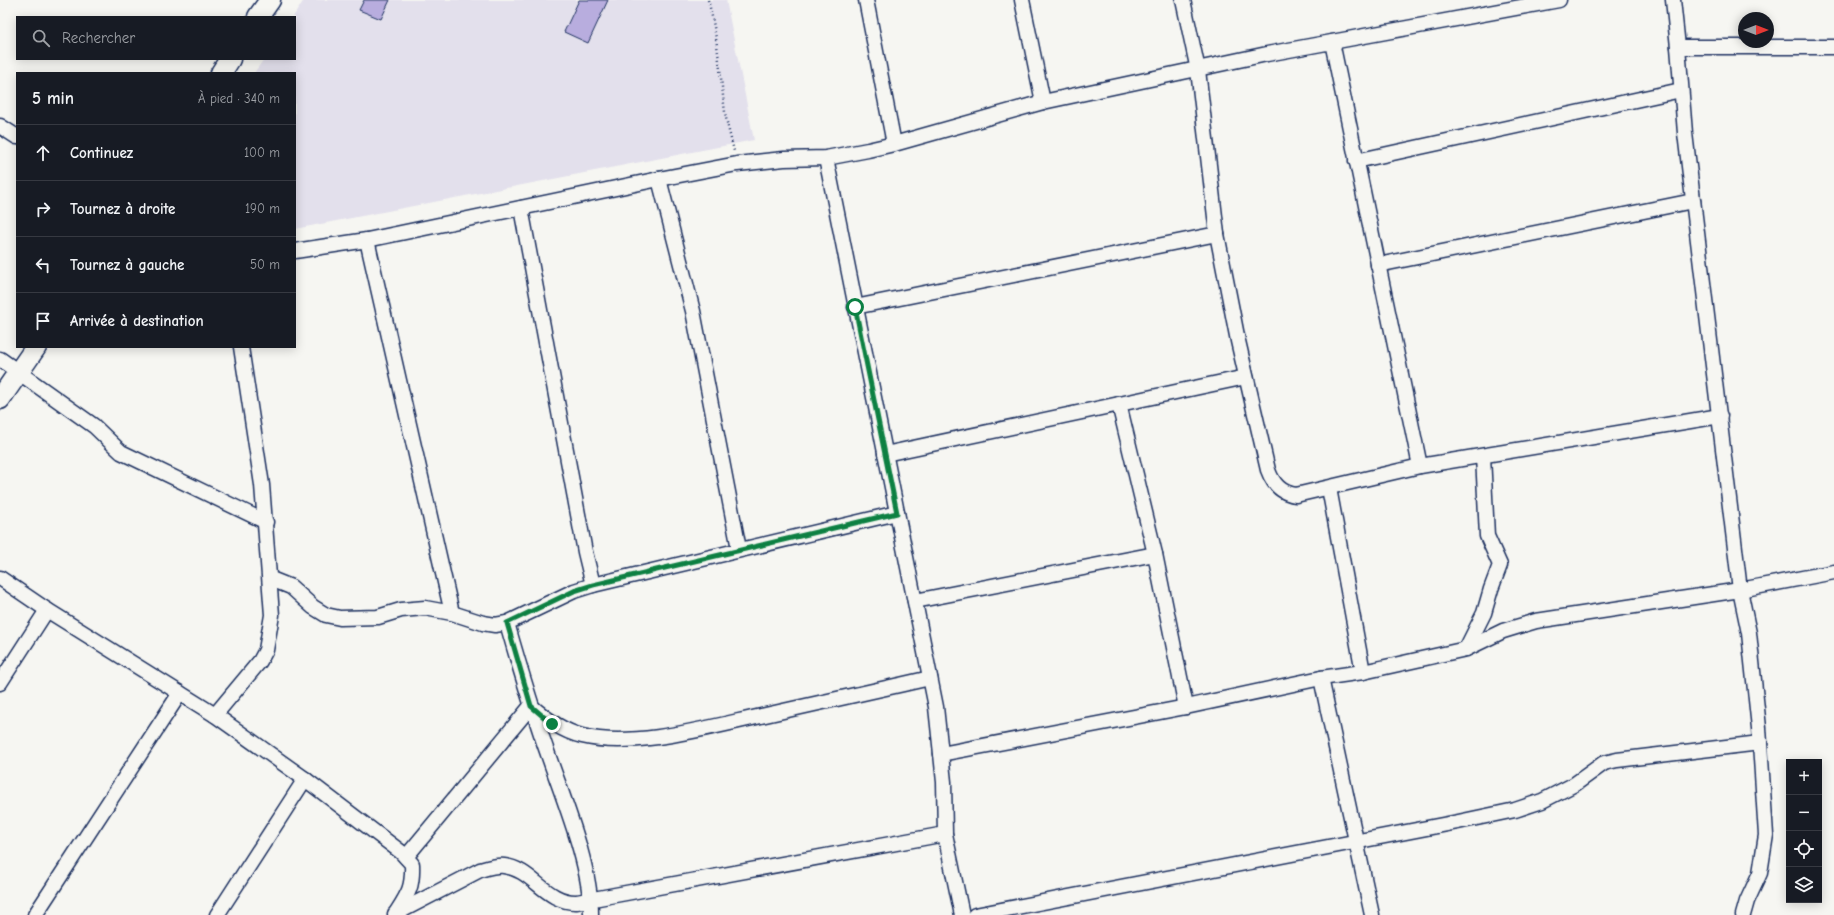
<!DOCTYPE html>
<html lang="fr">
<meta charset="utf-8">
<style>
:root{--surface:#171b24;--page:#242831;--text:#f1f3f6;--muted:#9ea1a6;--line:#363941}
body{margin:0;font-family:"Comic Neue",sans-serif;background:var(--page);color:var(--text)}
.controls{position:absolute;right:12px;bottom:12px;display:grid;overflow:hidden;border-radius:0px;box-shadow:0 2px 10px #0003}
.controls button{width:36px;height:36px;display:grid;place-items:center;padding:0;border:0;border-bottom:1px solid var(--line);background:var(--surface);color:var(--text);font:20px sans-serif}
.compass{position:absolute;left:1738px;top:12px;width:36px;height:36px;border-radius:50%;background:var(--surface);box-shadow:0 2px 10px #0003;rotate:90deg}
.stop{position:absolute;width:12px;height:12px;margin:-9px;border:3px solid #0b8043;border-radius:50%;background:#fff}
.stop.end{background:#0b8043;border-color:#fff;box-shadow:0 1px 4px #0008}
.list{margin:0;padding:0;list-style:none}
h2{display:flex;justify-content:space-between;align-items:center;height:52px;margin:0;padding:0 16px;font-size:17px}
h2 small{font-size:13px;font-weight:400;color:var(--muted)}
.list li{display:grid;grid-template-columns:26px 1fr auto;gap:12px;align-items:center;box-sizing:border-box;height:56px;padding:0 16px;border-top:1px solid var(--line)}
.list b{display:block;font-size:15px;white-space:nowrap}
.list em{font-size:13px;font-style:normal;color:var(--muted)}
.icon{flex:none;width:22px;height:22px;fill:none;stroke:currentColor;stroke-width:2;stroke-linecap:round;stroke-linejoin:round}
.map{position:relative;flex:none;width:1834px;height:915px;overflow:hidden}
.search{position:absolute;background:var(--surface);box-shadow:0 2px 10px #0003;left:16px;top:16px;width:280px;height:44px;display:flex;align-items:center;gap:10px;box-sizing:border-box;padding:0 14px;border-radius:0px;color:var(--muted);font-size:15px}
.panel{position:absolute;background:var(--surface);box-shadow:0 2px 10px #0003;left:16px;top:72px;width:280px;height:276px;border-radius:0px}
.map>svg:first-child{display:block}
.built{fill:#e3e0ec}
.building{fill:#b8adde;stroke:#1b2f5e}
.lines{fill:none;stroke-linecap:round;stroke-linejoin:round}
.street-casing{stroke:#1b2f5e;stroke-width:17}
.secondary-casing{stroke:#1b2f5e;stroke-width:23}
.path{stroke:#1b2f5e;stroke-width:2.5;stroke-dasharray:1 3;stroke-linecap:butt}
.street{stroke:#f6f6f2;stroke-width:14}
.secondary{stroke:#f6f6f2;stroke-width:20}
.route{stroke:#0b8043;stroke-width:5}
</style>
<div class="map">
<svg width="1834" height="915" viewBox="0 0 1834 915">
<rect width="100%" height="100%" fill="#f6f6f2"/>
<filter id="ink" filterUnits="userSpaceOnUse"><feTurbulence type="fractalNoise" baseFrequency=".025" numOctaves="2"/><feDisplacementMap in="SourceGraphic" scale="8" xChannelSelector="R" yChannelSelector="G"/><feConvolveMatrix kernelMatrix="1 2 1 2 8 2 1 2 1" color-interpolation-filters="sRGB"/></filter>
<g filter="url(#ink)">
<path class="built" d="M 304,0 L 726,0 L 754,140 L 295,229 L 295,73 L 254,73 L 264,59 L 295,59 L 295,17 L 293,17 Z"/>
<g class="building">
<path d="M 364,0 L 390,0 L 381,19 L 359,10 Z"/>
<path d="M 579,0 L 608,0 L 588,43 L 564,32 Z"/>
</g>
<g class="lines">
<g class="street-casing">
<g id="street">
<path d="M 866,0 L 894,144"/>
<path d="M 1022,0 L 1043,102"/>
<path d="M 1183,0 L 1198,70 L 1217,234 L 1238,341 L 1268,470 C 1273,484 1281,493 1296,495 L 1420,466 L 1720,416"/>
<path d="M 1673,0 L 1678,47 L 1685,133 L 1740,590 L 1749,633 L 1759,728 L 1766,835 L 1760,873 L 1747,901 L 1743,915"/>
<path d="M 1332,42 L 1420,466"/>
<path d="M 1678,47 L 1834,47"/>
<path d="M 0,126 L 17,137"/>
<path d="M 826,158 L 936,707 L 944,782 L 945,834 L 962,915"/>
<path d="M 1356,161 L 1681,90"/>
<path d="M 659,179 L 693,311 L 739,549"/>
<path d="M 521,208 L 585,552 L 593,585"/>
<path d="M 367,240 L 452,613"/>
<path d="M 295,251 L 367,240 L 659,179 L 737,164 L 784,159 L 826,158 L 868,150 L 894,144 L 1043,102 L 1267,54 L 1559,0"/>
<path d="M 1378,265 L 1693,201"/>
<path d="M 855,307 L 1217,234"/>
<path d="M 0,359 L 94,426 L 121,452 L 266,522"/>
<path d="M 1119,404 L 1155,554 L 1186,707"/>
<path d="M 885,454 L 1246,377"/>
<path d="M 1329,488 L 1363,672"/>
<path d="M 0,578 L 47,610 L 215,715 L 305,779 L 401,852 L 412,864 C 413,888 408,894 396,913"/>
<path d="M 271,579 L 291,587 L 313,607 L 326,615 L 340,618 L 378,617 L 401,610 L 425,608 L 452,613 L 483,623 L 495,625 L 507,623 L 574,591 L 593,585 L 897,513"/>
<path d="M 915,601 L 1155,554"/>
<path d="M 507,623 C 520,669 534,715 550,760 C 566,806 591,867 591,915"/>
<path d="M 1466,649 L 1484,613 L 1491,589 L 1500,565 L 1487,536 L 1483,456"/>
<path d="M 1321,678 L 1372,915"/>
<path d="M 0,683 L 47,610"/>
<path d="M 215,715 L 260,661 L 266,650 L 272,615 L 262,485 L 241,347"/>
<path d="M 941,754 L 1186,707 L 1321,678 L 1363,672 L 1466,649 L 1503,631 L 1536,621 L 1740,590 L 1834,572"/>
<path d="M 406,857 L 531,706 C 546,719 562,731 582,736 C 633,749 710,727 761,716 C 818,703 874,691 930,678"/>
<path d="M 395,914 L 480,870 C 487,868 496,865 504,866 C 533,869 545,903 577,902 L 945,834"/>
<path d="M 35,915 L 180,693"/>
<path d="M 217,915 L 305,779"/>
<path d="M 975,915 L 1458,822 L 1515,810 L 1542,801 L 1575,784 L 1604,763 L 1617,760 L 1760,743"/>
</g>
</g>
<g class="secondary-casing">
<g id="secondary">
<path d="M 258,17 L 270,0"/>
<path d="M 221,73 L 230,59"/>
<path d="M 0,399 L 36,347"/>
</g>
</g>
<path class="path" d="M 708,0 C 718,37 720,74 725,112 C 727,125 731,138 734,151"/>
<use href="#street" class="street"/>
<use href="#secondary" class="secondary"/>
</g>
</g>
<g class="lines" filter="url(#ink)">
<path class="route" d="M 552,724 L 531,706 L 507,623 L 574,591 L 593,585 L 897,513 L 855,307"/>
</g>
</svg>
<div class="controls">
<button>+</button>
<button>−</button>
<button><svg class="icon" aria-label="locate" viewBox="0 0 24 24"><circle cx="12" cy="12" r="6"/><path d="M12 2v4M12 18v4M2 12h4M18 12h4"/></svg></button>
<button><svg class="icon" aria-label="layers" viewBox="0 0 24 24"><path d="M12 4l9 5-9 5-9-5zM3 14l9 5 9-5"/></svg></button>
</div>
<svg class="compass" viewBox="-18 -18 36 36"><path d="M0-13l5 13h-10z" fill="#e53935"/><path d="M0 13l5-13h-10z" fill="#9ea1a6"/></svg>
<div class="stop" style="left:855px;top:307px"></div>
<div class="stop end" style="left:552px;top:724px"></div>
<div class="search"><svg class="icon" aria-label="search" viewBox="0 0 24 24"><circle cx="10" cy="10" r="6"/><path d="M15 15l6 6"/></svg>Rechercher</div>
<section class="panel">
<h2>5 min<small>À pied · 340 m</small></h2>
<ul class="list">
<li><svg class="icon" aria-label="ahead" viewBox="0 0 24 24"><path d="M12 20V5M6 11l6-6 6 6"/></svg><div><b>Continuez</b></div><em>100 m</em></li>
<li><svg class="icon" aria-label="right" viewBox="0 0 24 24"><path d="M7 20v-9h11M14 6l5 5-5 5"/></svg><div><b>Tournez à droite</b></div><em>190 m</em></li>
<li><svg class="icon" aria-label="left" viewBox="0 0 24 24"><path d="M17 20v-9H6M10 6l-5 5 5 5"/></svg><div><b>Tournez à gauche</b></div><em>50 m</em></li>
<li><svg class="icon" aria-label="arrive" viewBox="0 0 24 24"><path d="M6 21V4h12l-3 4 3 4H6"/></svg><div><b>Arrivée à destination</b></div></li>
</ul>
</section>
</div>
